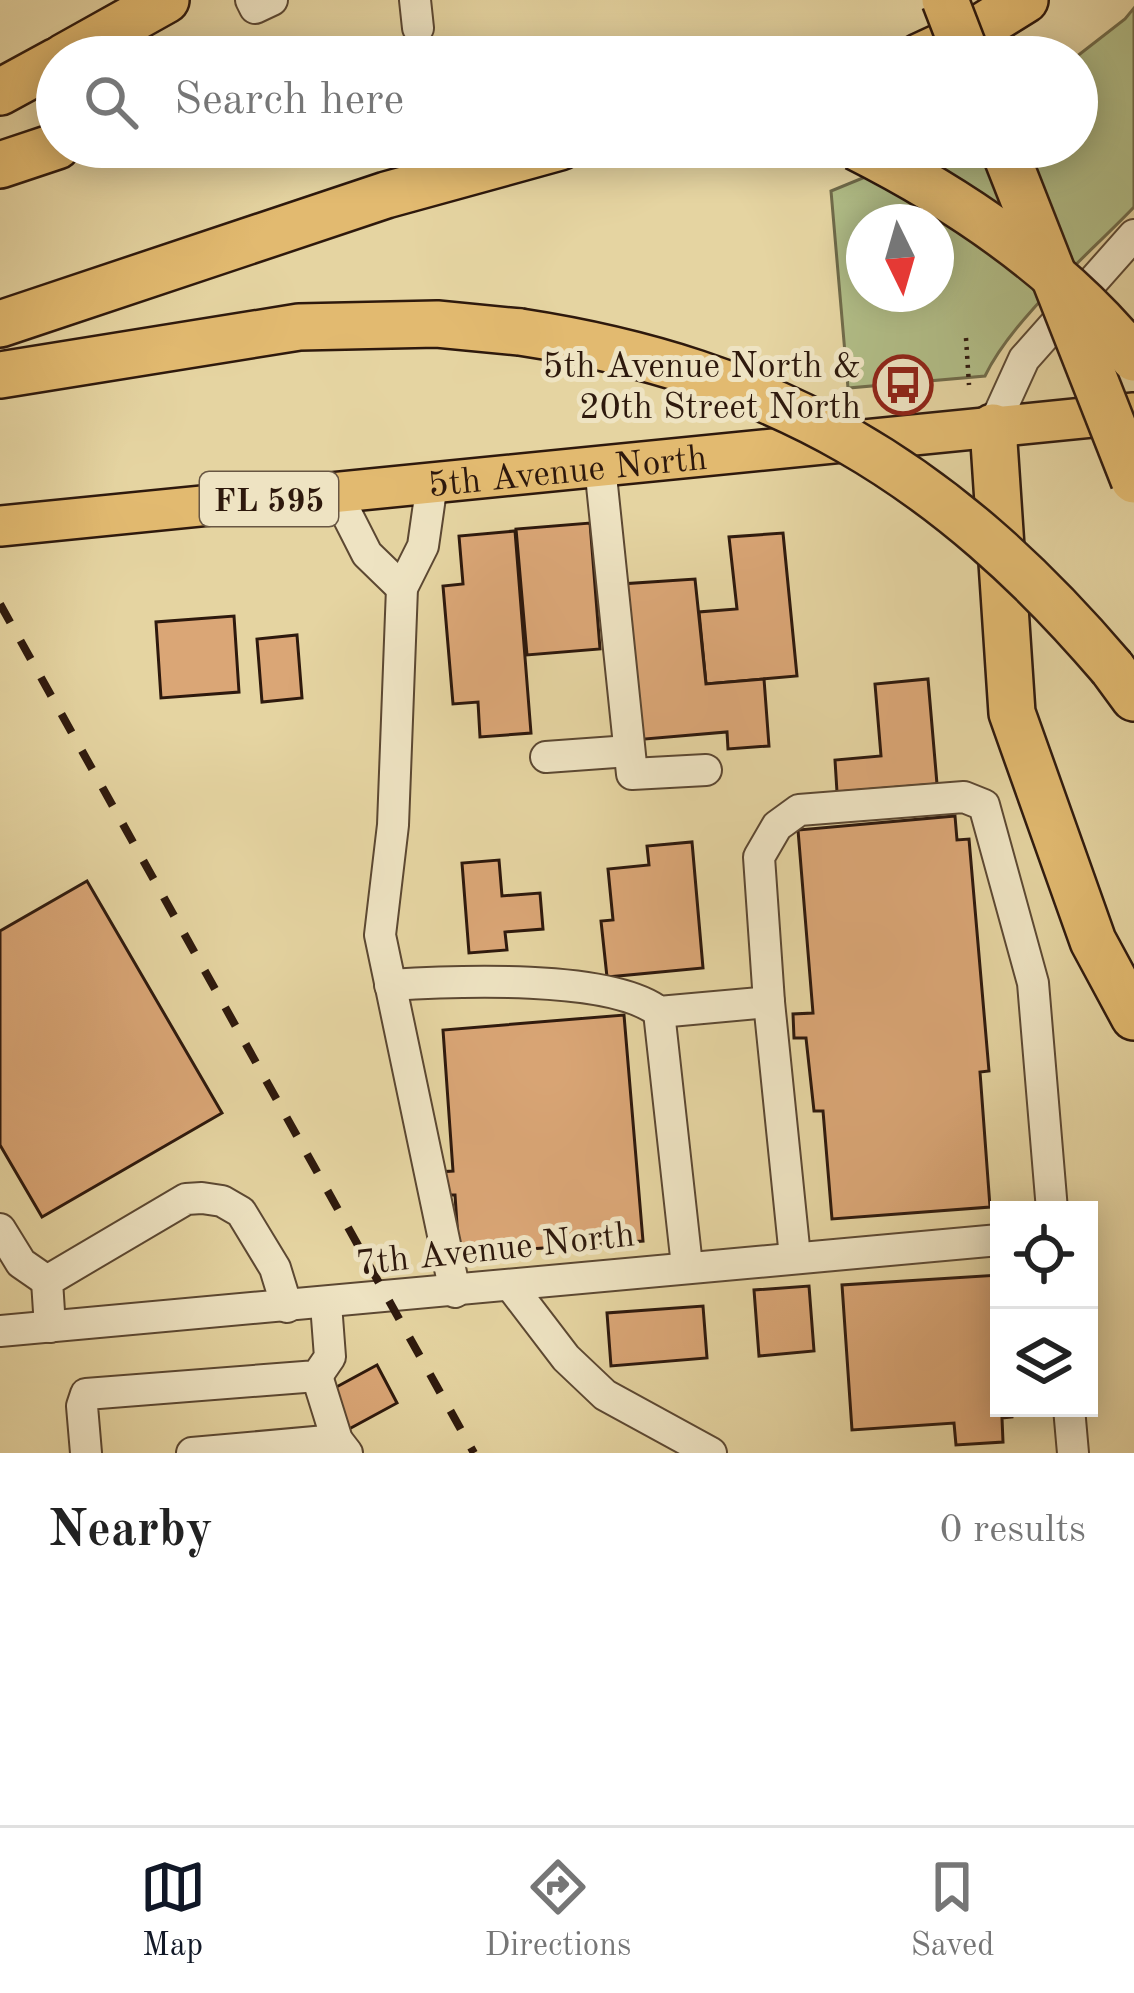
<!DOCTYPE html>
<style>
:root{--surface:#fff;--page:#f6f6f6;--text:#222;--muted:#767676;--line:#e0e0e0;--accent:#111827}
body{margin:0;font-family:"Old Standard TT",serif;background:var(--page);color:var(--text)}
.controls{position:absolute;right:36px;bottom:36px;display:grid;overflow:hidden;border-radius:0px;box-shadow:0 6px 30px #0003}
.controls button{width:108px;height:108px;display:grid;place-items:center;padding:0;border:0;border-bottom:3px solid var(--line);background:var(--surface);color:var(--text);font:60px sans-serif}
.compass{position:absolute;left:846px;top:204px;width:108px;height:108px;border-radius:50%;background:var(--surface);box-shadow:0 6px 30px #0003;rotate:175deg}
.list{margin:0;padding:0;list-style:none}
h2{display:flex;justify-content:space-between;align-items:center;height:156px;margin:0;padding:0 48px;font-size:51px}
h2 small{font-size:39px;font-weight:400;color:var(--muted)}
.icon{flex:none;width:66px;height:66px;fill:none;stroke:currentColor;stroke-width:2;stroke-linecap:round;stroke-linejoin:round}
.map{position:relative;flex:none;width:1134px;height:1453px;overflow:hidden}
.search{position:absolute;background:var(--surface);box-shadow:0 6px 30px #0003;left:36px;right:36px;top:36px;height:132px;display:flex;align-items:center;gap:30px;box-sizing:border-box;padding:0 42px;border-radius:66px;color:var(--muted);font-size:45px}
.sheet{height:372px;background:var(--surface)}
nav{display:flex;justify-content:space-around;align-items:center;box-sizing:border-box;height:168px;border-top:3px solid var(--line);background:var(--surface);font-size:33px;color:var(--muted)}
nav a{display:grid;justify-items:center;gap:6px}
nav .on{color:var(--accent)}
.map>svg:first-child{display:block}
.green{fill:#b1bd87;stroke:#706b4a;stroke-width:3;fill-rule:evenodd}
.building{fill:#daa676;stroke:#2e190d;stroke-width:3}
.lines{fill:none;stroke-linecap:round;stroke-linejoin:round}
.minor-casing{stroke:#5c4832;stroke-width:34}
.major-casing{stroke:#2e190d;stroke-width:44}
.highway-casing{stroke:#2e190d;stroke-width:50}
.path{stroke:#2e190d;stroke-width:4.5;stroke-dasharray:3 6;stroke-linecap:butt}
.minor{stroke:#eee3c2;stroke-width:30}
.major{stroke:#e2ba70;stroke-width:39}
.highway{stroke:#e2ba70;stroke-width:45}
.rail{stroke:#2e190d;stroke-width:8;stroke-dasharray:21 21;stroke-linecap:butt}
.highway-bridge-casing{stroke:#2e190d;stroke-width:50;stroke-linecap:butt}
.highway-bridge{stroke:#e2ba70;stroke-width:45}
.labels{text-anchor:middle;stroke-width:10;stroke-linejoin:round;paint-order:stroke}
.shield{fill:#eee3c2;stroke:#685643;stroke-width:3}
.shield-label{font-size:33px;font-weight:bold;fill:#2e190d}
.poi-label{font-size:36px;fill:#2e190d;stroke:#eee3c2;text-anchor:end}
.street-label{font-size:36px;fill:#2e190d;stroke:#eee3c2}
</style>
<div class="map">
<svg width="1134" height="1453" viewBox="0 0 1134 1453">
<rect width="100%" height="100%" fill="#e5d4a1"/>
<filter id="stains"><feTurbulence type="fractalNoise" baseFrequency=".00167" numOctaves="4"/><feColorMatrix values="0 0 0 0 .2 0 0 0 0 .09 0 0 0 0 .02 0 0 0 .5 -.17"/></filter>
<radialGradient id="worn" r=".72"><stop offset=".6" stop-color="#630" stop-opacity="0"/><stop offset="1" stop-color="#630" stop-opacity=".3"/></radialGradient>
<path class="green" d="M 1134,8 L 1134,207 C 1089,254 1013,318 985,376 L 848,388 L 831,191 L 938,147 L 1077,147 L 1076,57 L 1125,19 ZM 864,222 L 936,222 L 936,294 L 864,294 Z"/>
<g class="building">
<path d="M 590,523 L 600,649 L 527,655 L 516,529 Z"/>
<path d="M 515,531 L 531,733 L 480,737 L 478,702 L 453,704 L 443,586 L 463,584 L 459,536 Z"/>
<path d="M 783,533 L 797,676 L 706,684 L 699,612 L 737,609 L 729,537 Z"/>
<path d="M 695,579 L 706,684 L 764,679 L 769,746 L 728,749 L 727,732 L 634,740 L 621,584 Z"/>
<path d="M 234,616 L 239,692 L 161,698 L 156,622 Z"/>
<path d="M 297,635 L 302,698 L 262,702 L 257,639 Z"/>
<path d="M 928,679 L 937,784 L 837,792 L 835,760 L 881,756 L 875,684 Z"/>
<path d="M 955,816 L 957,840 L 969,839 L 989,1071 L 980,1072 L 990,1207 L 832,1219 L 823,1111 L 814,1111 L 806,1038 L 794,1038 L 793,1014 L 813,1013 L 798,830 Z"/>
<path d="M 692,842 L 703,968 L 607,977 L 601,921 L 613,920 L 608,869 L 649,865 L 647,846 Z"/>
<path d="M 499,860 L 502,896 L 540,893 L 543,929 L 505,932 L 507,950 L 469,953 L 462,863 Z"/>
<path d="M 87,881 L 222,1113 L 42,1217 L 0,1145 L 0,931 Z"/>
<path d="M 624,1015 L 643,1241 L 459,1254 L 455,1195 L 439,1195 L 438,1172 L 453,1171 L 443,1030 Z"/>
<path d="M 999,1275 L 999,1408 L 1012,1408 L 1012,1417 L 1002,1418 L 1003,1442 L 956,1445 L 954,1423 L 852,1430 L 842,1285 Z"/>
<path d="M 809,1286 L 814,1351 L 759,1356 L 754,1290 Z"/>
<path d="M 703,1306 L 707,1358 L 611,1366 L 607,1313 Z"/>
<path d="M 377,1365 L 397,1403 L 349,1429 L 329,1391 Z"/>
</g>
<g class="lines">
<g class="minor-casing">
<g id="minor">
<path d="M 251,0 L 255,8 L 272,0"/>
<path d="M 415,0 L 418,28"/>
<path d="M 993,427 L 1024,359 L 1134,235"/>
<path d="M 600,466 L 632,774 L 706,770"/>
<path d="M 432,483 L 423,546 L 402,588 L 393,825 L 380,935 L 455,1292"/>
<path d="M 336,493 L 367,554 L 402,588"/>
<path d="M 546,757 L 629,751"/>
<path d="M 390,985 C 453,981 611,974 659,1012 L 769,1002 L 759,857 L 777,826 L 799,810 L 964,797 L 984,805 L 1033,983 L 1052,1210"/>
<path d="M 769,1002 L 795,1257"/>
<path d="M 659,1012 L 687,1266"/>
<path d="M 0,1229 L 21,1263 L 47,1281"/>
<path d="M 511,1286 L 566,1358 L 605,1395 L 711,1453"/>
<path d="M 50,1327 L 47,1281 L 186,1199 L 202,1198 L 222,1201 L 241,1212 L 275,1268 L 287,1307"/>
<path d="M 0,1331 L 999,1240"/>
<path d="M 317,1376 L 337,1440 L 347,1453"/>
<path d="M 1069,1408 L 1073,1453"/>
<path d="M 86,1453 L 82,1406 L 86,1394 L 317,1376 L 330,1357 L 326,1304"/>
<path d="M 192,1453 L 337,1440"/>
</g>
</g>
<g class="major-casing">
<g id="major">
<path id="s1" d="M 0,526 L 1134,413"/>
</g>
</g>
<g class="highway-casing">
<g id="highway">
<path d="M 64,57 L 166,0"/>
<path d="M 919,57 L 975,31 L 1025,0"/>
<path d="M 0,92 L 57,61"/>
<path d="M 0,165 L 57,146"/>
<path d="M 0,324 L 386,195 L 560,147"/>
<path d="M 0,375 L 299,327 L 437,324 L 520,332"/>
<path d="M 993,427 L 1012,713 L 1093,941 L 1134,1017"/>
<path d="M 1112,668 L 1134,698"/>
</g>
</g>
<path class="path" d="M 966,338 L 969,385"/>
<use href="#minor" class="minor"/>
<use href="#major" class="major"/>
<use href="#highway" class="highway"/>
<path class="rail" d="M 0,604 L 474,1453"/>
<g class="highway-bridge-casing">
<g id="highway-bridge">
<path d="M 945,0 L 967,57"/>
<path d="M 856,147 C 959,199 1061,268 1134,358"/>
<path d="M 1003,147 L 1134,480"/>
<path d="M 520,332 C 775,371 945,472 1112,668"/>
</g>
</g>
<use href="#highway-bridge" class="highway-bridge"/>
</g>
<defs>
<g id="bus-ring" transform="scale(3)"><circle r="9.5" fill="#eee3c2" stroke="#8f2418" stroke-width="1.5"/><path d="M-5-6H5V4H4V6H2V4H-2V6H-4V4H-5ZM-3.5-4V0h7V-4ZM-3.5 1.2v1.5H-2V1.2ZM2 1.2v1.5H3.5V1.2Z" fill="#8f2418"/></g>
</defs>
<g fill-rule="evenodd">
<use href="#bus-ring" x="903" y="385"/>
</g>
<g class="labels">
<rect class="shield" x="200" y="472" width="138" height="54" rx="9"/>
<g class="shield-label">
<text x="269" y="511">FL 595</text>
</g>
<g class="poi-label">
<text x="861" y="377">5th Avenue North &amp;<tspan x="861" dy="41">20th Street North</tspan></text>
</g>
<g class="street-label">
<text dy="13" stroke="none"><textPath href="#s1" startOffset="570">5th Avenue North</textPath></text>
<text transform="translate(495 1247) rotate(-6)" y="13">7th Avenue North</text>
</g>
</g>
<rect width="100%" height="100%" filter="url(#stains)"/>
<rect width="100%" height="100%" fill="url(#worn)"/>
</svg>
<div class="controls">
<button><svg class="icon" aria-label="locate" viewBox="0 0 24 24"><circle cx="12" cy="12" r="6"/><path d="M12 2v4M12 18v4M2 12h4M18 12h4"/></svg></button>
<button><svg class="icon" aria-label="layers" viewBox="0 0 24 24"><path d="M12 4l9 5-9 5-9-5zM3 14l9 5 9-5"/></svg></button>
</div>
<svg class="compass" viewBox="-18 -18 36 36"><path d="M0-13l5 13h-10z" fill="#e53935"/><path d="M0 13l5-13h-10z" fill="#767676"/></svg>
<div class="search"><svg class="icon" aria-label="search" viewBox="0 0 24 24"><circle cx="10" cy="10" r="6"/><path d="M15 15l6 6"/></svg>Search here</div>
</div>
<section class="sheet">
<h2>Nearby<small>0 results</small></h2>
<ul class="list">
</ul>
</section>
<nav>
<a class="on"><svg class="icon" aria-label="map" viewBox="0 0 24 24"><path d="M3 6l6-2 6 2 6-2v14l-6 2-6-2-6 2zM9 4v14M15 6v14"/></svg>Map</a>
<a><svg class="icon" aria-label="directions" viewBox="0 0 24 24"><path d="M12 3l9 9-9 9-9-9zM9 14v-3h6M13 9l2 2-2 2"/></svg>Directions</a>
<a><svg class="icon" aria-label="saved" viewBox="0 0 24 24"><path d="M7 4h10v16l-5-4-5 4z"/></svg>Saved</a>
</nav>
